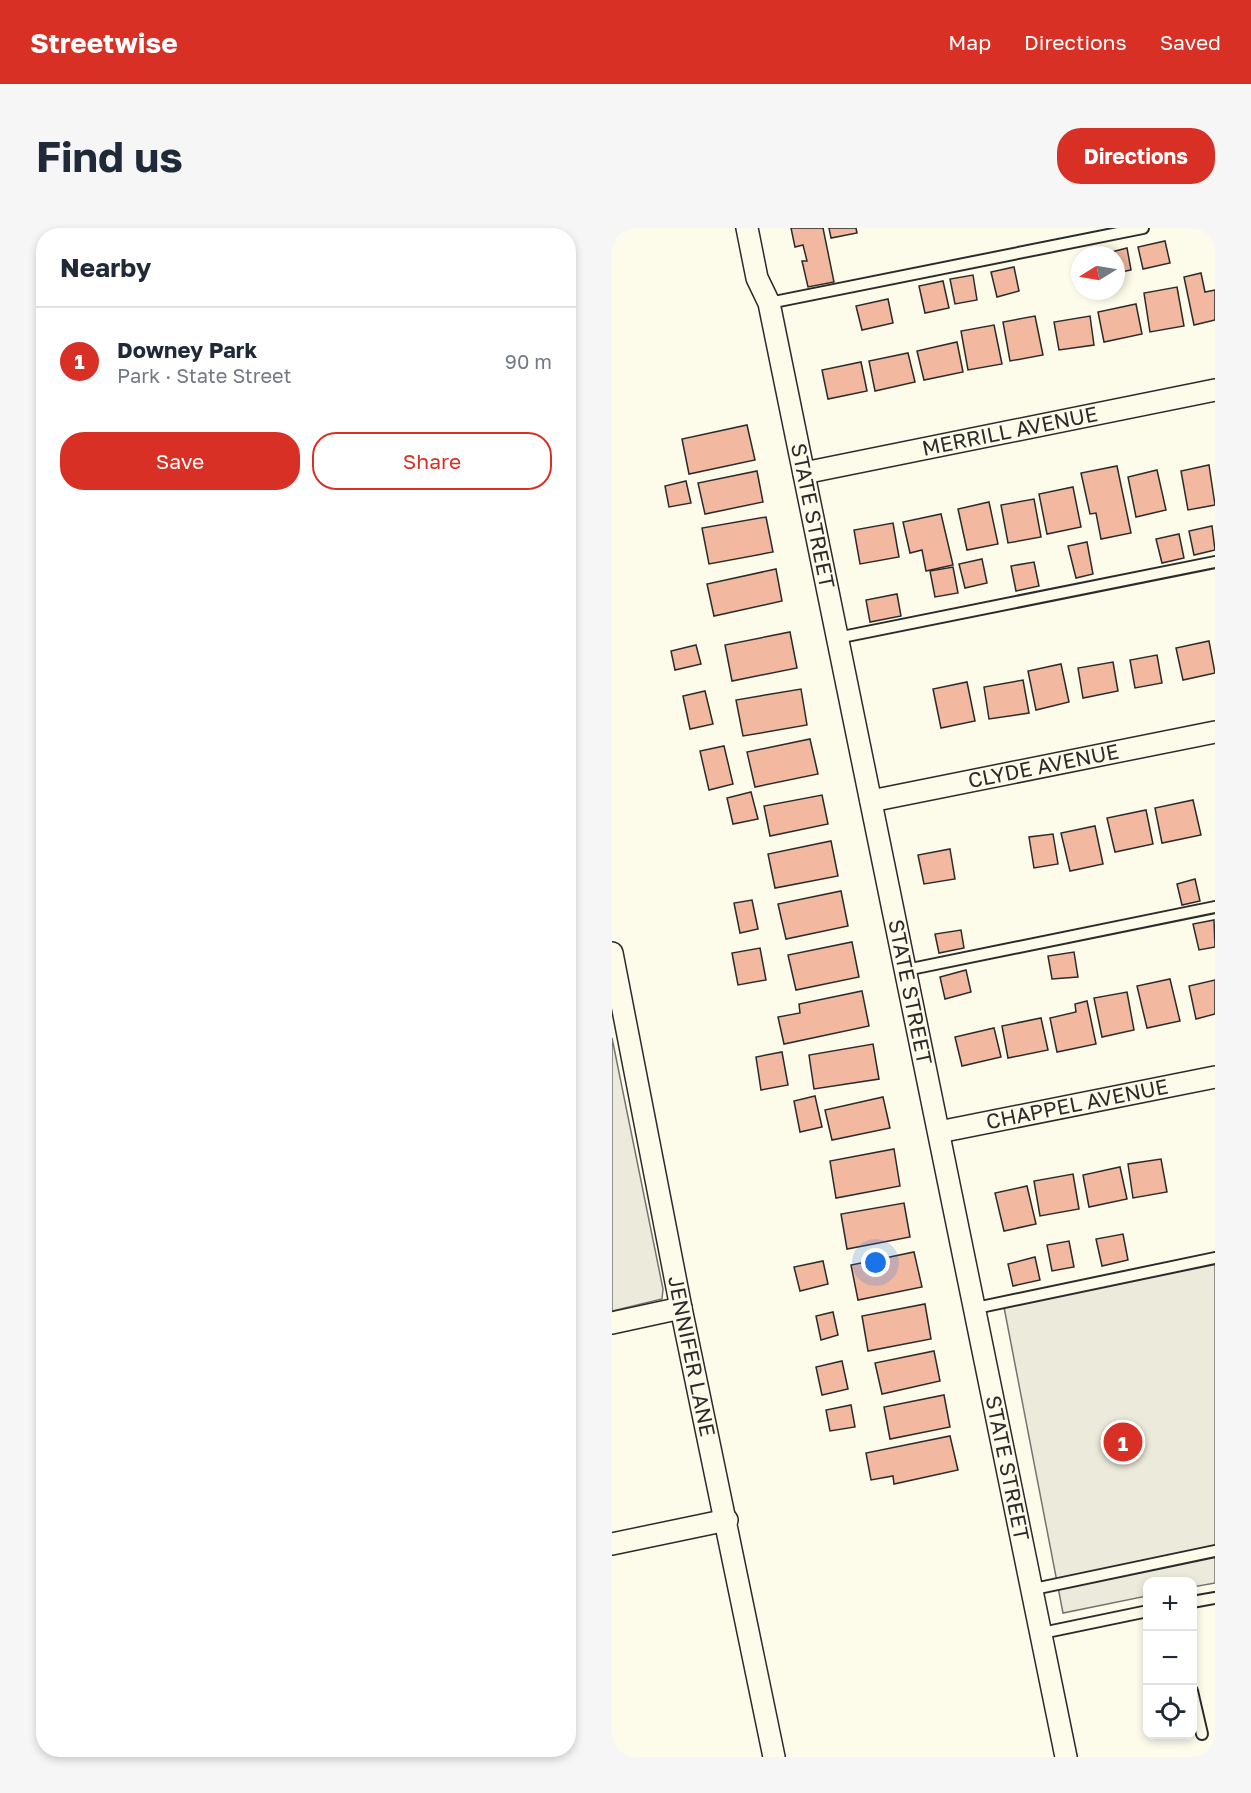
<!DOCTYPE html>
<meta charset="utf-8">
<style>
:root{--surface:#fff;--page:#f6f6f7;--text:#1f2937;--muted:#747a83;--line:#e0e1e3;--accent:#d93025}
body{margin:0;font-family:"Golos Text",sans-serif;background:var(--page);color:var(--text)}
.controls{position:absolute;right:18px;bottom:18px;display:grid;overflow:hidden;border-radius:12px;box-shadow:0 3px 9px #0003}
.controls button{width:54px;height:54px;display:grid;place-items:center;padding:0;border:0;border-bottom:2px solid var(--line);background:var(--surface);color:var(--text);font:30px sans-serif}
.compass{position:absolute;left:459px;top:18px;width:54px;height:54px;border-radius:50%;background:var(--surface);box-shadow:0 3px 9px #0003;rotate:259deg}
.you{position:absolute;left:264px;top:1035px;width:21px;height:21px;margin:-15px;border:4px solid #fff;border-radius:50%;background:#1a73e8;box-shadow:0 0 0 9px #1a73e833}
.badge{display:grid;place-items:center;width:39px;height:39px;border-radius:50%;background:var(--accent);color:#fff;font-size:20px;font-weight:700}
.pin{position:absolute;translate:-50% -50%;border:3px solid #fff;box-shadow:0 2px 6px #0006}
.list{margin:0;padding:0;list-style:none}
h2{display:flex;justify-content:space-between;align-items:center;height:78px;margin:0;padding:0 24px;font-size:26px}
h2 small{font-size:20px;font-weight:400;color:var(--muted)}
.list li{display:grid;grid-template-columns:39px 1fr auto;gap:18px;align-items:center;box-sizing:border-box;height:108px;padding:0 24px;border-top:2px solid var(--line)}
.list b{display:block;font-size:22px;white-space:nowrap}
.list p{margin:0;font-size:20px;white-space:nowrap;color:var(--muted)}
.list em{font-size:20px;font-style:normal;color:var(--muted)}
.actions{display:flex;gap:12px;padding:18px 24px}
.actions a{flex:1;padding:14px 0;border:2px solid var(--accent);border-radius:24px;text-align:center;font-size:21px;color:var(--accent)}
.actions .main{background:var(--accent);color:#fff}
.icon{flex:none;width:33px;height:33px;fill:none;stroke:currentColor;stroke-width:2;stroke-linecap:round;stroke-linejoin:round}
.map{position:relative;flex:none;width:603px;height:1529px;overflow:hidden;border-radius:24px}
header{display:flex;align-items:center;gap:36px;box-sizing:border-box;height:84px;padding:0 30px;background:var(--accent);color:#fff}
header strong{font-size:28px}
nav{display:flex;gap:33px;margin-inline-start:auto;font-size:21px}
.intro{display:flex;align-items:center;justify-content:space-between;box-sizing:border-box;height:144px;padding:0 36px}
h1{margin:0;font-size:42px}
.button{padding:15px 27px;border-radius:24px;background:var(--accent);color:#fff;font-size:21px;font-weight:700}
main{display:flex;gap:36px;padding:0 36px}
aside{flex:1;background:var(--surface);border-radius:24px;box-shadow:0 3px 9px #0003}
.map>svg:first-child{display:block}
.green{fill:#ecebdb;stroke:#74746e;stroke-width:1.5}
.building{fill:#f2b8a0;stroke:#2b2b2b;stroke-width:1.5}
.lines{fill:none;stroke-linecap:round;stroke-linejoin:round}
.lane-casing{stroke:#2b2b2b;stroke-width:14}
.street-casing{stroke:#2b2b2b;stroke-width:24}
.lane{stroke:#fdfbea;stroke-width:10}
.street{stroke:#fdfbea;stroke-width:21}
.labels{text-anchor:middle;stroke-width:4.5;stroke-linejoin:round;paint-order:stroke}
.street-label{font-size:21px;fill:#2b2b2b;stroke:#fdfbea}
</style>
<header>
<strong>Streetwise</strong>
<nav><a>Map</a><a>Directions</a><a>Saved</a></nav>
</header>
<div class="intro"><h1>Find us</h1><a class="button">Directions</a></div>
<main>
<aside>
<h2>Nearby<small></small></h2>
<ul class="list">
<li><span class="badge">1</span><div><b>Downey Park</b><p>Park · State Street</p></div><em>90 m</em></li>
</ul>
<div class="actions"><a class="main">Save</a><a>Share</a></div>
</aside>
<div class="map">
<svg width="603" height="1529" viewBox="0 0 603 1529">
<rect width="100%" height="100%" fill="#fdfbea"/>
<g class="green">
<path d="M 0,810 L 51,1061 L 50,1071 L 0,1083 Z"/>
<path d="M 603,1033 L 603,1355 L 581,1359 L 580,1354 L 536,1354 L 535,1368 L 451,1385 L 391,1074 Z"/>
</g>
<g class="building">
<path d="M 179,0 L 211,0 L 222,54 L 196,59 L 190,33 L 195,33 L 191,17 L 183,19 Z"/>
<path d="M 217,0 L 244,0 L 245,5 L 219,10 Z"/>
<path d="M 553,13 L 558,35 L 531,41 L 526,19 Z"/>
<path d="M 515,20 L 519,42 L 504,45 L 504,27 L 488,27 Z"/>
<path d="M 402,39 L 407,63 L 385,69 L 379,44 Z"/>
<path d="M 589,45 L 593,64 L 603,62 L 603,92 L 582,97 L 572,49 Z"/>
<path d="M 361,47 L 365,72 L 343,76 L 338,51 Z"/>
<path d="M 331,53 L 337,80 L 313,85 L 307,58 Z"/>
<path d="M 565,59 L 572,98 L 538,104 L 532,65 Z"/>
<path d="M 276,71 L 281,95 L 250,102 L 244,78 Z"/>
<path d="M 524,76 L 530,106 L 492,114 L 486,84 Z"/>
<path d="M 423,88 L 431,127 L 398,133 L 391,94 Z"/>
<path d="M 478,88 L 482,117 L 447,122 L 442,94 Z"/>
<path d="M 382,97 L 390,136 L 356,142 L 349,103 Z"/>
<path d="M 345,114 L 351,144 L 312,152 L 305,123 Z"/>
<path d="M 296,125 L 303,154 L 263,163 L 257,133 Z"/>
<path d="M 249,134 L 255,163 L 216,171 L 210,142 Z"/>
<path d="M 135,197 L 143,232 L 77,246 L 70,211 Z"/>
<path d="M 597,237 L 603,277 L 576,282 L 569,243 Z"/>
<path d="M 505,238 L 519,305 L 489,311 L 484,285 L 478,286 L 469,245 Z"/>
<path d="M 545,242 L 554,282 L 524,289 L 516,249 Z"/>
<path d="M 145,243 L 151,274 L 93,286 L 86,255 Z"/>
<path d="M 74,253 L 79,275 L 57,279 L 53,258 Z"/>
<path d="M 461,259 L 469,299 L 435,306 L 427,266 Z"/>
<path d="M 422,271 L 429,309 L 396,315 L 389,277 Z"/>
<path d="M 377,274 L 386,316 L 355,322 L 346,281 Z"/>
<path d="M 329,286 L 341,337 L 314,343 L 310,322 L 298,325 L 291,294 Z"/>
<path d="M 154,289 L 161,324 L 97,336 L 90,300 Z"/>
<path d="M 281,295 L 287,329 L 248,336 L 242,302 Z"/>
<path d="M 600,298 L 603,322 L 582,327 L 577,303 Z"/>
<path d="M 567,306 L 572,330 L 550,335 L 544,311 Z"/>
<path d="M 475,314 L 481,346 L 464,350 L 456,318 Z"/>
<path d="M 370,331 L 375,355 L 353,360 L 347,336 Z"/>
<path d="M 422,334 L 427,358 L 404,363 L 399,338 Z"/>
<path d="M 341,339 L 346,365 L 323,369 L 318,343 Z"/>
<path d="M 164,341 L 170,373 L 102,388 L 95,356 Z"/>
<path d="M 285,366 L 289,388 L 258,394 L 254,372 Z"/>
<path d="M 178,404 L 185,440 L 120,453 L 113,417 Z"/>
<path d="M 597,413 L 603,445 L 571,452 L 564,420 Z"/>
<path d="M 84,417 L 89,436 L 63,442 L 59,423 Z"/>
<path d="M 545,427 L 550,455 L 523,460 L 518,432 Z"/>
<path d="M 501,434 L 506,463 L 471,470 L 466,440 Z"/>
<path d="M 449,436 L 457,474 L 424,482 L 416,443 Z"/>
<path d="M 411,452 L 417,485 L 377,491 L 372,459 Z"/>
<path d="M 355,454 L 363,493 L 329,500 L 321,461 Z"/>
<path d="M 189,461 L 195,497 L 131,508 L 124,472 Z"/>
<path d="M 93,463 L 101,496 L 78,501 L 71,468 Z"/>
<path d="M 198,511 L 206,546 L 143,559 L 135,524 Z"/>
<path d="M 112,518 L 121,556 L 97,562 L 88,523 Z"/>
<path d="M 139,564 L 146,591 L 121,596 L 115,570 Z"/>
<path d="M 210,567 L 216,596 L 158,608 L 152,578 Z"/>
<path d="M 581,572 L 589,607 L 550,615 L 543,580 Z"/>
<path d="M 534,582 L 541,616 L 503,624 L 495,590 Z"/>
<path d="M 483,598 L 491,636 L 458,643 L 449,605 Z"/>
<path d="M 441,606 L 446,636 L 422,640 L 417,609 Z"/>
<path d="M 219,613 L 226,648 L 163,660 L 156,626 Z"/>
<path d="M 338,621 L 343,651 L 312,656 L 306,627 Z"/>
<path d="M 583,651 L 588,673 L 570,677 L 565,656 Z"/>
<path d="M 229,663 L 236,698 L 174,711 L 166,676 Z"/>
<path d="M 140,672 L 146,701 L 128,705 L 122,675 Z"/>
<path d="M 602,692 L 603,719 L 587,722 L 581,696 Z"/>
<path d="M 349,702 L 352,720 L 327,725 L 323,706 Z"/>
<path d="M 240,714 L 247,749 L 184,762 L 176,727 Z"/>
<path d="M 148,720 L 154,752 L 126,757 L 120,725 Z"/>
<path d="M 462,724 L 466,749 L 440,751 L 436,728 Z"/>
<path d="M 354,742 L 359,764 L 333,771 L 328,749 Z"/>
<path d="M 558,751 L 568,793 L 535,800 L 525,758 Z"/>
<path d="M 603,752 L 603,786 L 584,791 L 577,758 Z"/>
<path d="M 250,763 L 257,798 L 172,816 L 166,789 L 188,785 L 187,776 Z"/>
<path d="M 515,764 L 522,802 L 490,809 L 482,770 Z"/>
<path d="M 475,773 L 484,816 L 445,824 L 438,790 L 464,784 L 463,776 Z"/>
<path d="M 429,790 L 436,822 L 396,830 L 390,798 Z"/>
<path d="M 382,800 L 389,829 L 350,838 L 343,809 Z"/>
<path d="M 261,816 L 267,851 L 202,861 L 197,827 Z"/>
<path d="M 170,824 L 176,857 L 149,862 L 144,829 Z"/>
<path d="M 203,868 L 210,899 L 188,904 L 182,873 Z"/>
<path d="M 271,869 L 278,900 L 220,912 L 213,882 Z"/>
<path d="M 282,921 L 288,958 L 224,970 L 218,933 Z"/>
<path d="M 549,931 L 555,964 L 521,970 L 516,936 Z"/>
<path d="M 508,939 L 515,971 L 477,979 L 471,947 Z"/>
<path d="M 461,946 L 467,981 L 428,988 L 422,953 Z"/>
<path d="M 415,958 L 424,996 L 392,1003 L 383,965 Z"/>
<path d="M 292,975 L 298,1009 L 235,1021 L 229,986 Z"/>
<path d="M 511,1006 L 516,1032 L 490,1038 L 484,1011 Z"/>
<path d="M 457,1013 L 462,1039 L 440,1043 L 435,1017 Z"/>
<path d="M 302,1024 L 310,1059 L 246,1072 L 239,1037 Z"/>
<path d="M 423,1029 L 428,1052 L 401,1058 L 396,1036 Z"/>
<path d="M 211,1033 L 216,1056 L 188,1063 L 182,1039 Z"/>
<path d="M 313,1076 L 319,1111 L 256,1123 L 250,1088 Z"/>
<path d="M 221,1084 L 226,1107 L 209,1112 L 204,1088 Z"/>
<path d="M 322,1123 L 328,1153 L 270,1166 L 263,1135 Z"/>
<path d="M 230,1133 L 236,1161 L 210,1167 L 204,1139 Z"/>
<path d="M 332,1167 L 338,1199 L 278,1211 L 272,1179 Z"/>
<path d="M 239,1177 L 243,1199 L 218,1203 L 214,1182 Z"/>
<path d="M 338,1208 L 346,1242 L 282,1256 L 281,1248 L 259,1252 L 254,1225 Z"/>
</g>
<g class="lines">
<g class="lane-casing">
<g id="lane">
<path d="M 157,75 L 531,0"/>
<path d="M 225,410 L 603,334"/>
<path d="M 294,742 L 603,679"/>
<path d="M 364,1080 L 603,1030"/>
<path d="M 422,1361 L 603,1323"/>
<path d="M 580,1374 L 603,1370"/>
<path d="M 430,1405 L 536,1383"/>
<path d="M 580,1463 L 590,1506"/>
</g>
</g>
<g class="street-casing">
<g id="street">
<path id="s1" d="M 135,0 L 145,50 L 157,75 L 454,1529"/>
<path id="s2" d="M 192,245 L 603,162"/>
<path id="s3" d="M 259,573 L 603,504"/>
<path id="s4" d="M 0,725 L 69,1080 L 162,1529"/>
<path id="s5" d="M 327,904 L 603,849"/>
<path d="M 0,1095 L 69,1080"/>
<path d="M 0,1316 L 115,1292"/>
</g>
</g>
<use href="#lane" class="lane"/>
<use href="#street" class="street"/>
</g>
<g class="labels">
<g class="street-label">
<text dy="7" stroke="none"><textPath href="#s2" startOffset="210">MERRILL AVENUE</textPath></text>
<text dy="7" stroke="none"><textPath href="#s1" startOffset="296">STATE STREET</textPath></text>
<text dy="7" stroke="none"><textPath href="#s3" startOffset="176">CLYDE AVENUE</textPath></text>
<text dy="7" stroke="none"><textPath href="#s1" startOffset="782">STATE STREET</textPath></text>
<text dy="7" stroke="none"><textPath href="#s5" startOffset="141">CHAPPEL AVENUE</textPath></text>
<text dy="7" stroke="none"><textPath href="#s4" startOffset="411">JENNIFER LANE</textPath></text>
<text dy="7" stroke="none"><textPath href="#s1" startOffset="1268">STATE STREET</textPath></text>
</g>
</g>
</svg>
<div class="controls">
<button>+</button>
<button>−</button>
<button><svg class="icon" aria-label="locate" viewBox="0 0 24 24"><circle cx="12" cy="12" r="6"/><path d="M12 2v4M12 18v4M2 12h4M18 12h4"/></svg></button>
</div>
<svg class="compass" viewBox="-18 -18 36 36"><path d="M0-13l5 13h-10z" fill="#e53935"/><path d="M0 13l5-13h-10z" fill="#747a83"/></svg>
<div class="you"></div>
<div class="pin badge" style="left:511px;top:1214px">1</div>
</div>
</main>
